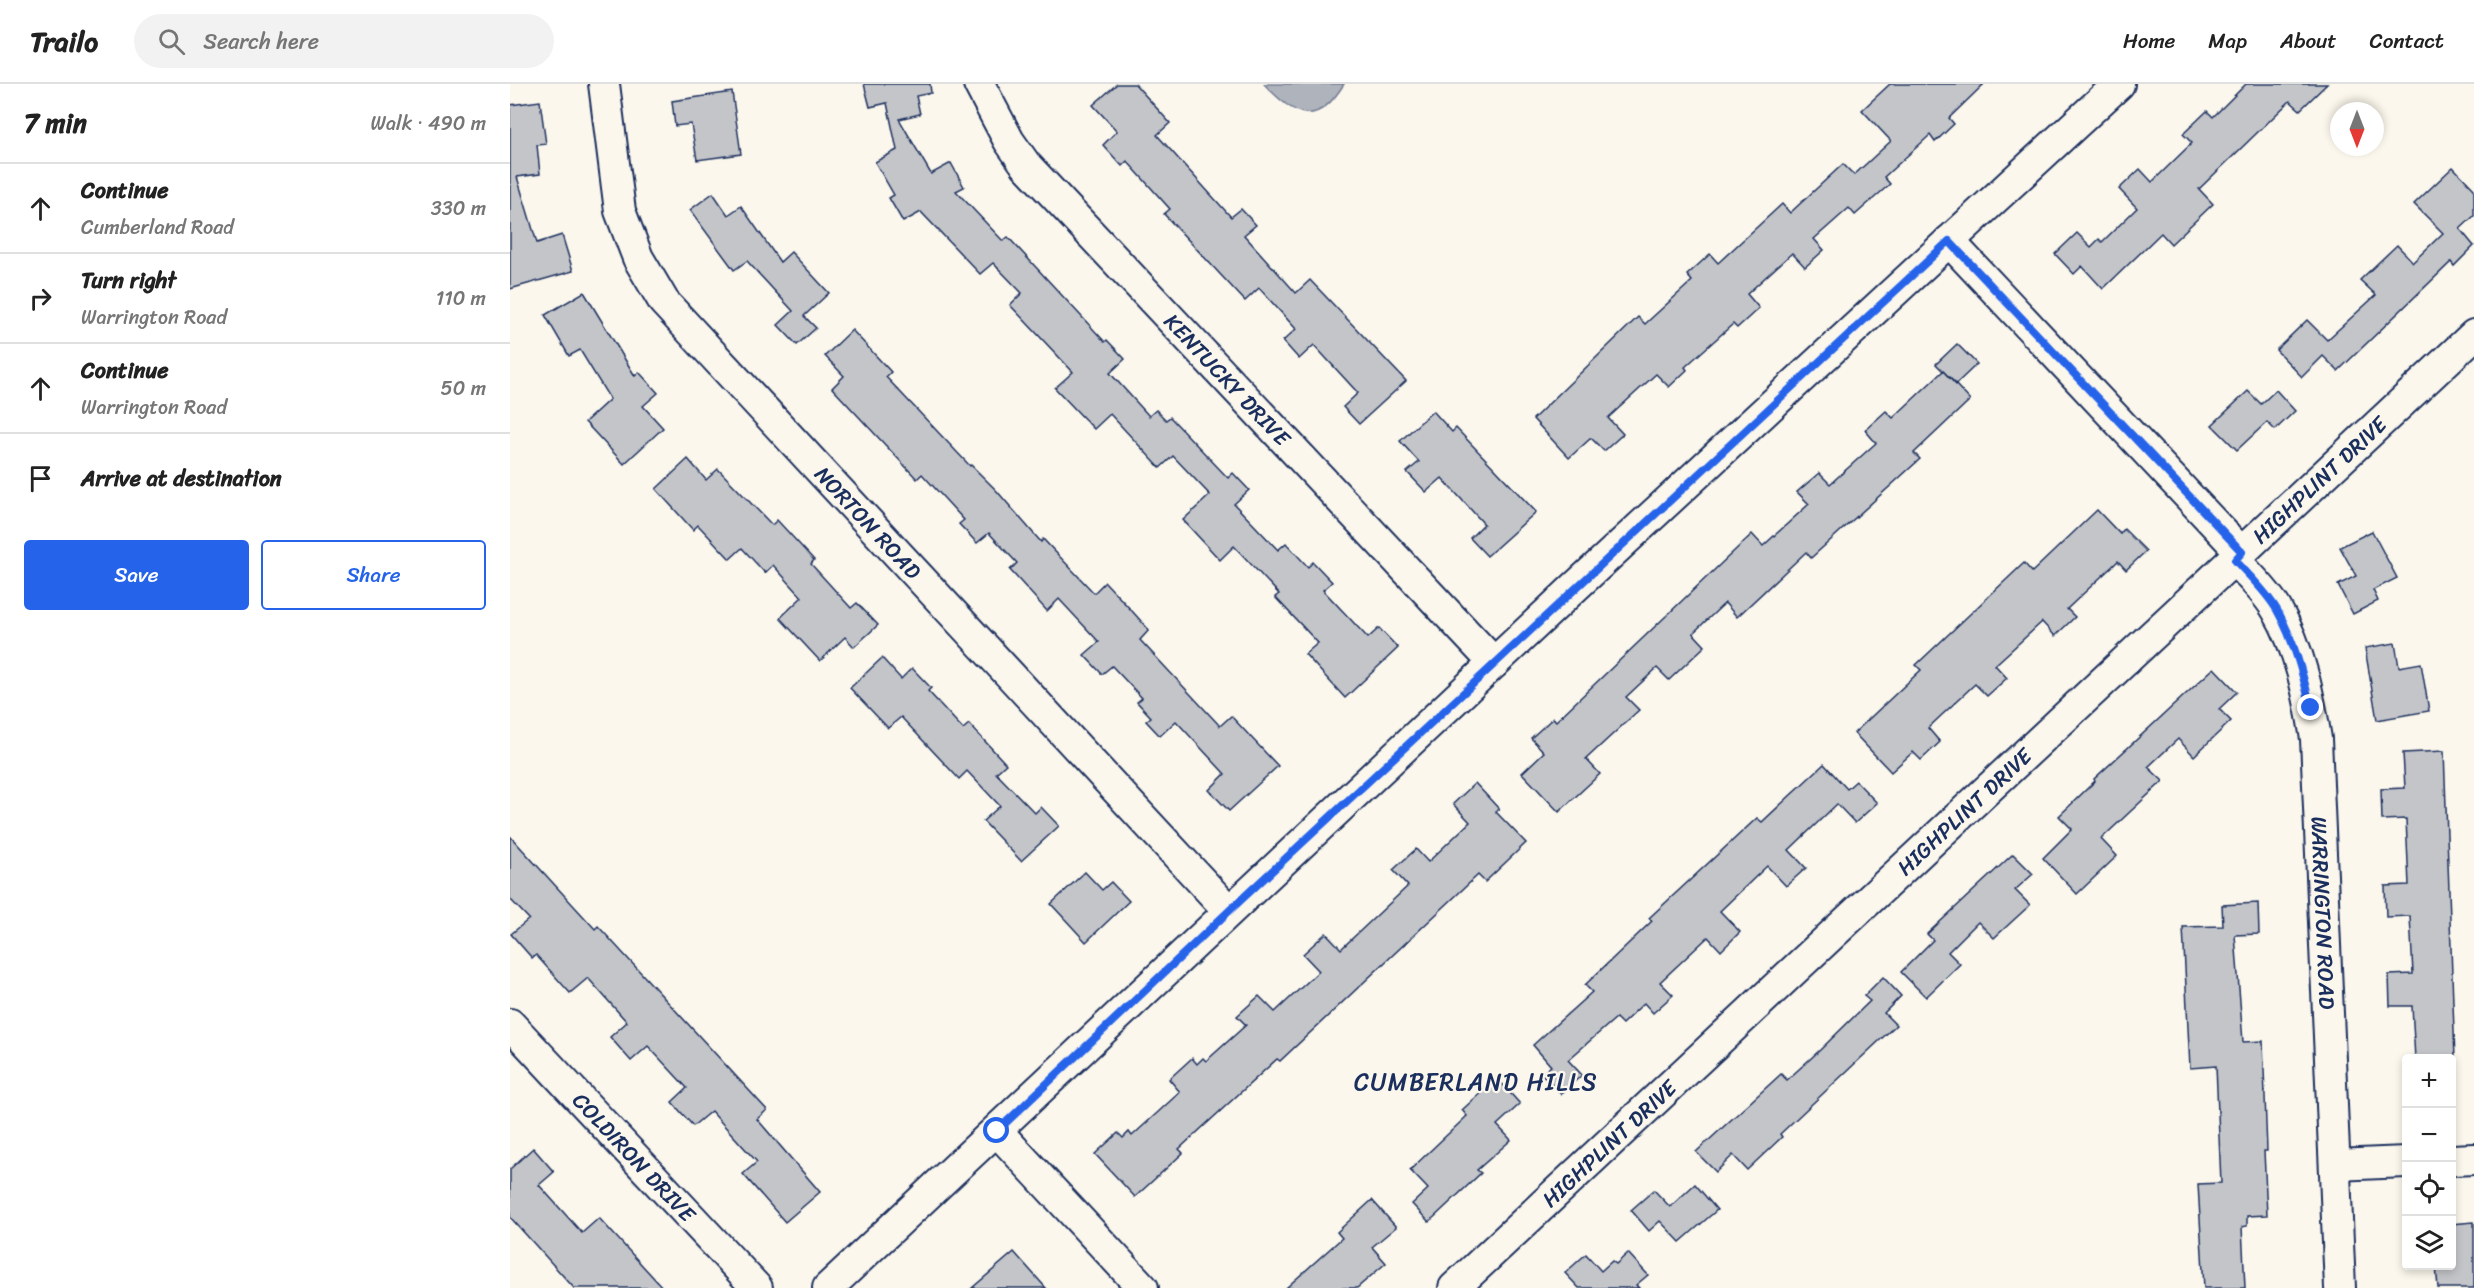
<!DOCTYPE html>
<meta charset="utf-8">
<style>
:root{--surface:#fff;--page:#f2f2f2;--text:#222;--muted:#767676;--line:#e0e0e0;--accent:#2563eb}
body{margin:0;font-family:Sriracha,sans-serif;background:var(--page);color:var(--text)}
.controls{position:absolute;right:18px;bottom:18px;display:grid;overflow:hidden;border-radius:6px;box-shadow:0 3px 9px #0003}
.controls button{width:54px;height:54px;display:grid;place-items:center;padding:0;border:0;border-bottom:2px solid var(--line);background:var(--surface);color:var(--text);font:30px sans-serif}
.compass{position:absolute;left:1820px;top:18px;width:54px;height:54px;border-radius:50%;background:var(--surface);box-shadow:0 3px 9px #0003;rotate:180deg}
.stop{position:absolute;width:18px;height:18px;margin:-14px;border:4px solid #2563eb;border-radius:50%;background:#fff}
.stop.end{background:#2563eb;border-color:#fff;box-shadow:0 2px 6px #0008}
.list{margin:0;padding:0;list-style:none}
h2{display:flex;justify-content:space-between;align-items:center;height:78px;margin:0;padding:0 24px;font-size:26px}
h2 small{font-size:20px;font-weight:400;color:var(--muted)}
.list li{display:grid;grid-template-columns:39px 1fr auto;gap:18px;align-items:center;box-sizing:border-box;height:90px;padding:0 24px;border-top:2px solid var(--line)}
.list b{display:block;font-size:22px;white-space:nowrap}
.list p{margin:0;font-size:20px;white-space:nowrap;color:var(--muted)}
.list em{font-size:20px;font-style:normal;color:var(--muted)}
.actions{display:flex;gap:12px;padding:18px 24px}
.actions a{flex:1;padding:14px 0;border:2px solid var(--accent);border-radius:6px;text-align:center;font-size:21px;color:var(--accent)}
.actions .main{background:var(--accent);color:#fff}
.icon{flex:none;width:33px;height:33px;fill:none;stroke:currentColor;stroke-width:2;stroke-linecap:round;stroke-linejoin:round}
.map{position:relative;flex:none;width:1964px;height:1204px;overflow:hidden}
header{display:flex;align-items:center;gap:36px;box-sizing:border-box;height:84px;padding:0 30px;background:var(--surface);border-bottom:2px solid var(--line)}
header strong{font-size:28px}
nav{display:flex;gap:33px;margin-inline-start:auto;font-size:21px}
.search{width:420px;height:54px;background:var(--page);display:flex;align-items:center;gap:15px;box-sizing:border-box;padding:0 21px;border-radius:33px;color:var(--muted);font-size:22px}
main{display:flex}
aside{flex:1;background:var(--surface)}
.map>svg:first-child{display:block}
.water{fill:#afb3bb;stroke:#747e96;stroke-width:1.5}
.building{fill:#c3c5c9;stroke:#1b2f5e;stroke-width:1.5}
.lines{fill:none;stroke-linecap:round;stroke-linejoin:round}
.minor-casing{stroke:#1b2f5e;stroke-width:34}
.minor{stroke:#fbf7ec;stroke-width:30}
.route{stroke:#2563eb;stroke-width:8}
.labels{text-anchor:middle;stroke-width:4.5;stroke-linejoin:round;paint-order:stroke}
.street-label{font-size:22px;fill:#1b2f5e;stroke:#fbf7ec}
.neighbourhood-label{font-size:24px;letter-spacing:1.5px;fill:#1b2f5e;stroke:#fbf7ec}
</style>
<header>
<strong>Trailo</strong>
<div class="search"><svg class="icon" aria-label="search" viewBox="0 0 24 24"><circle cx="10" cy="10" r="6"/><path d="M15 15l6 6"/></svg>Search here</div>
<nav><a>Home</a><a>Map</a><a>About</a><a>Contact</a></nav>
</header>
<main>
<aside>
<h2>7 min<small>Walk · 490 m</small></h2>
<ul class="list">
<li><svg class="icon" aria-label="ahead" viewBox="0 0 24 24"><path d="M12 20V5M6 11l6-6 6 6"/></svg><div><b>Continue</b><p>Cumberland Road</p></div><em>330 m</em></li>
<li><svg class="icon" aria-label="right" viewBox="0 0 24 24"><path d="M7 20v-9h11M14 6l5 5-5 5"/></svg><div><b>Turn right</b><p>Warrington Road</p></div><em>110 m</em></li>
<li><svg class="icon" aria-label="ahead" viewBox="0 0 24 24"><path d="M12 20V5M6 11l6-6 6 6"/></svg><div><b>Continue</b><p>Warrington Road</p></div><em>50 m</em></li>
<li><svg class="icon" aria-label="arrive" viewBox="0 0 24 24"><path d="M6 21V4h12l-3 4 3 4H6"/></svg><div><b>Arrive at destination</b></div></li>
</ul>
<div class="actions"><a class="main">Save</a><a>Share</a></div>
</aside>
<div class="map">
<svg width="1964" height="1204" viewBox="0 0 1964 1204">
<rect width="100%" height="100%" fill="#fbf7ec"/>
<filter id="ink" filterUnits="userSpaceOnUse"><feTurbulence type="fractalNoise" baseFrequency=".0167" numOctaves="2"/><feDisplacementMap in="SourceGraphic" scale="12" xChannelSelector="R" yChannelSelector="G"/><feConvolveMatrix kernelMatrix="1 2 1 2 8 2 1 2 1" color-interpolation-filters="sRGB"/></filter>
<g filter="url(#ink)">
<path class="water" d="M 754,0 L 834,0 C 806,45 786,33 754,0 Z"/>
<g class="building">
<path d="M 354,0 L 420,0 L 421,9 L 406,12 L 410,30 L 389,35 L 421,90 L 441,79 L 454,103 L 446,107 L 493,157 L 498,153 L 595,258 L 597,256 L 615,275 L 600,289 L 639,332 L 646,326 L 656,336 L 660,333 L 718,394 L 723,389 L 739,406 L 724,420 L 768,466 L 776,459 L 798,483 L 803,478 L 822,498 L 813,506 L 858,554 L 869,544 L 888,564 L 835,614 L 795,570 L 808,559 L 765,513 L 769,510 L 724,462 L 710,476 L 673,436 L 700,411 L 663,372 L 650,384 L 600,330 L 584,345 L 545,304 L 563,288 L 500,221 L 512,209 L 483,179 L 470,190 L 411,128 L 393,138 L 379,114 L 384,111 L 365,78 L 387,66 L 377,19 L 360,23 Z"/>
<path d="M 607,0 L 625,0 L 660,39 L 647,51 L 721,133 L 731,125 L 746,141 L 734,151 L 786,209 L 800,196 L 896,297 L 849,340 L 833,323 L 848,309 L 804,261 L 789,275 L 773,257 L 786,245 L 749,204 L 735,217 L 654,130 L 660,125 L 617,77 L 612,82 L 593,61 L 607,47 L 583,21 Z"/>
<path d="M 1380,0 L 1474,0 L 1439,34 L 1444,40 L 1425,58 L 1420,51 L 1374,93 L 1380,100 L 1345,131 L 1339,124 L 1304,155 L 1314,166 L 1295,183 L 1282,169 L 1237,210 L 1249,224 L 1227,244 L 1223,240 L 1175,283 L 1177,286 L 1159,303 L 1146,290 L 1098,334 L 1113,350 L 1094,367 L 1081,354 L 1059,374 L 1023,335 L 1128,233 L 1135,240 L 1182,197 L 1177,191 L 1200,170 L 1208,179 L 1272,120 L 1280,129 L 1333,80 L 1344,91 L 1381,57 L 1352,26 Z"/>
<path d="M 1736,0 L 1817,0 L 1790,26 L 1780,17 L 1689,105 L 1703,120 L 1661,160 L 1651,149 L 1593,205 L 1572,182 L 1564,190 L 1545,170 L 1567,149 L 1581,163 L 1589,155 L 1592,158 L 1627,124 L 1609,105 L 1630,85 L 1642,98 L 1682,59 L 1673,50 L 1697,27 L 1703,33 Z"/>
<path d="M 222,8 L 231,70 L 187,76 L 181,40 L 165,42 L 162,17 Z"/>
<path d="M 30,17 L 36,60 L 27,61 L 30,90 L 7,93 L 27,159 L 52,151 L 63,187 L 0,205 L 0,21 Z"/>
<path d="M 1943,83 L 1964,105 L 1964,132 L 1950,145 L 1964,162 L 1944,182 L 1941,178 L 1828,287 L 1813,272 L 1792,293 L 1766,266 L 1797,236 L 1817,256 L 1866,211 L 1850,196 L 1887,161 L 1903,178 L 1933,149 L 1904,120 Z"/>
<path d="M 203,109 L 218,131 L 231,122 L 270,178 L 281,168 L 319,209 L 294,232 L 306,244 L 287,261 L 268,241 L 283,227 L 237,177 L 224,186 L 180,126 Z"/>
<path d="M 74,208 L 125,292 L 129,288 L 148,309 L 133,322 L 153,344 L 114,380 L 75,338 L 100,315 L 70,266 L 59,272 L 35,231 Z"/>
<path d="M 342,246 L 381,288 L 376,293 L 460,382 L 461,381 L 486,406 L 531,458 L 533,455 L 584,509 L 595,498 L 622,527 L 639,546 L 630,556 L 710,642 L 721,632 L 768,682 L 719,727 L 699,706 L 715,690 L 666,637 L 650,652 L 636,637 L 641,633 L 627,618 L 632,614 L 602,582 L 592,590 L 574,571 L 589,558 L 549,515 L 537,527 L 500,486 L 507,479 L 479,449 L 467,459 L 449,440 L 454,436 L 412,390 L 407,395 L 322,304 L 334,292 L 315,272 Z"/>
<path d="M 1447,260 L 1467,280 L 1446,300 L 1426,280 Z"/>
<path d="M 1433,287 L 1460,316 L 1404,369 L 1410,375 L 1301,474 L 1296,468 L 1227,533 L 1215,519 L 1183,549 L 1195,562 L 1159,596 L 1147,584 L 1116,613 L 1129,626 L 1076,675 L 1090,690 L 1049,728 L 1012,689 L 1034,668 L 1021,654 L 1043,634 L 1046,637 L 1242,450 L 1253,462 L 1299,420 L 1287,408 L 1309,389 L 1320,400 L 1366,359 L 1355,346 L 1376,327 L 1383,334 Z"/>
<path d="M 1766,306 L 1785,327 L 1765,346 L 1757,338 L 1727,366 L 1702,341 L 1738,307 L 1751,320 Z"/>
<path d="M 923,327 L 942,348 L 946,344 L 1026,428 L 977,472 L 960,454 L 974,440 L 932,394 L 916,408 L 897,388 L 909,378 L 890,357 Z"/>
<path d="M 178,375 L 196,396 L 208,385 L 262,441 L 267,436 L 304,476 L 301,480 L 341,524 L 347,519 L 368,541 L 344,563 L 335,553 L 310,577 L 270,534 L 292,513 L 263,481 L 255,489 L 232,464 L 220,475 L 188,441 L 183,446 L 146,405 Z"/>
<path d="M 1587,426 L 1610,450 L 1614,445 L 1636,467 L 1616,486 L 1608,477 L 1557,525 L 1565,533 L 1545,552 L 1532,538 L 1485,581 L 1497,594 L 1477,612 L 1465,600 L 1418,644 L 1430,658 L 1411,676 L 1403,668 L 1381,688 L 1344,649 L 1411,586 L 1406,581 L 1514,479 L 1522,488 Z"/>
<path d="M 1862,447 L 1887,494 L 1863,506 L 1868,517 L 1843,530 L 1828,501 L 1846,492 L 1830,463 Z"/>
<path d="M 1885,559 L 1889,583 L 1911,579 L 1919,627 L 1867,636 L 1855,564 Z"/>
<path d="M 372,574 L 391,595 L 402,584 L 421,604 L 418,607 L 453,645 L 459,640 L 496,680 L 486,689 L 525,729 L 531,723 L 549,742 L 511,777 L 473,737 L 490,722 L 457,687 L 449,695 L 391,633 L 378,644 L 340,604 Z"/>
<path d="M 1704,584 L 1727,608 L 1709,625 L 1721,637 L 1684,672 L 1668,655 L 1638,683 L 1653,697 L 1591,755 L 1607,772 L 1567,810 L 1533,774 L 1562,745 L 1549,732 L 1585,697 L 1584,695 Z"/>
<path d="M 1934,667 L 1945,975 L 1905,975 L 1902,922 L 1880,922 L 1879,891 L 1903,890 L 1900,832 L 1876,833 L 1875,802 L 1899,801 L 1896,735 L 1872,736 L 1871,705 L 1895,704 L 1893,669 Z"/>
<path d="M 1314,680 L 1337,705 L 1346,697 L 1367,719 L 1345,739 L 1327,720 L 1279,766 L 1296,784 L 1276,802 L 1257,782 L 1210,827 L 1230,848 L 1211,867 L 1198,853 L 1150,898 L 1163,911 L 1143,929 L 1134,919 L 1112,940 L 1106,934 L 1058,976 L 1072,991 L 1051,1010 L 1032,990 L 1041,982 L 1023,961 L 1082,908 L 1075,901 L 1142,837 L 1139,834 L 1247,734 L 1252,738 Z"/>
<path d="M 965,699 L 989,725 L 986,728 L 1016,759 L 975,798 L 968,791 L 770,977 L 767,975 L 669,1065 L 673,1069 L 625,1113 L 585,1070 L 608,1049 L 613,1054 L 619,1048 L 622,1052 L 670,1008 L 659,995 L 682,974 L 687,980 L 693,974 L 696,977 L 736,941 L 727,932 L 749,912 L 765,928 L 809,887 L 793,870 L 816,849 L 831,865 L 898,802 L 883,786 L 906,765 L 918,778 L 960,738 L 943,720 Z"/>
<path d="M 0,752 L 85,845 L 88,842 L 257,1026 L 247,1035 L 310,1108 L 275,1138 L 233,1090 L 247,1078 L 201,1027 L 183,1042 L 162,1018 L 177,1004 L 138,962 L 121,977 L 100,953 L 117,938 L 78,894 L 60,909 L 26,871 L 22,874 L 1,850 L 19,835 L 0,815 Z"/>
<path d="M 1503,770 L 1523,790 L 1505,806 L 1520,821 L 1484,854 L 1468,838 L 1438,868 L 1450,880 L 1416,913 L 1391,888 L 1423,856 L 1417,850 Z"/>
<path d="M 575,788 L 592,806 L 601,798 L 619,817 L 576,858 L 541,820 Z"/>
<path d="M 1748,819 L 1749,850 L 1725,851 L 1733,958 L 1753,957 L 1757,1067 L 1754,1067 L 1757,1131 L 1737,1132 L 1737,1142 L 1732,1143 L 1735,1204 L 1694,1204 L 1688,1100 L 1711,1099 L 1706,982 L 1680,984 L 1673,843 L 1713,842 L 1712,821 Z"/>
<path d="M 1373,893 L 1391,912 L 1374,929 L 1386,941 L 1270,1050 L 1272,1053 L 1237,1086 L 1223,1071 L 1206,1088 L 1186,1068 L 1271,990 L 1277,996 L 1310,966 L 1360,917 L 1354,912 Z"/>
<path d="M 987,994 L 1010,1020 L 987,1041 L 1001,1056 L 967,1086 L 971,1089 L 919,1138 L 902,1120 L 918,1105 L 900,1086 L 957,1032 L 952,1026 Z"/>
<path d="M 23,1064 L 44,1088 L 29,1101 L 72,1149 L 89,1134 L 153,1204 L 64,1204 L 0,1133 L 0,1085 Z"/>
<path d="M 1185,1100 L 1207,1126 L 1170,1158 L 1150,1137 L 1139,1147 L 1121,1126 L 1144,1106 L 1160,1123 Z"/>
<path d="M 862,1116 L 886,1143 L 862,1163 L 876,1179 L 847,1204 L 776,1204 L 832,1154 L 827,1148 Z"/>
<path d="M 1964,1138 L 1964,1204 L 1928,1204 L 1926,1182 L 1941,1182 L 1941,1140 Z"/>
<path d="M 504,1168 L 536,1204 L 462,1204 Z"/>
<path d="M 1118,1169 L 1138,1191 L 1126,1201 L 1129,1204 L 1069,1204 L 1055,1189 L 1076,1170 L 1091,1187 L 1102,1177 L 1106,1180 Z"/>
</g>
<g class="lines">
<g class="minor-casing">
<g id="minor">
<path id="s1" d="M 94,0 L 110,127 L 128,174 L 154,218 L 719,827"/>
<path id="s2" d="M 469,0 L 499,57 L 516,81 L 984,579"/>
<path d="M 1439,157 L 1732,469"/>
<path id="s3" d="M 1725,476 C 1739,492 1756,507 1767,526 C 1790,565 1799,612 1806,655 L 1830,1204"/>
<path id="s4" d="M 0,940 L 247,1204"/>
<path d="M 487,1047 L 633,1204"/>
<path d="M 1942,1076 L 1964,1075"/>
<path d="M 1825,1081 L 1896,1078"/>
<path d="M 318,1204 L 1065,503 L 1609,0"/>
<path id="s5" d="M 944,1204 L 1964,251"/>
</g>
</g>
<use href="#minor" class="minor"/>
</g>
</g>
<g class="lines" filter="url(#ink)">
<path class="route" d="M 487,1047 L 719,827 L 1439,157 L 1732,468 L 1725,476 C 1739,492 1756,507 1767,526 C 1784,556 1793,591 1801,624"/>
</g>
<g class="labels">
<g class="street-label">
<text dy="8" stroke="none"><textPath href="#s2" startOffset="388">KENTUCKY DRIVE</textPath></text>
<text dy="8" stroke="none"><textPath href="#s5" startOffset="1184">HIGHPLINT DRIVE</textPath></text>
<text dy="8" stroke="none"><textPath href="#s1" startOffset="530">NORTON ROAD</textPath></text>
<text dy="8" stroke="none"><textPath href="#s5" startOffset="698">HIGHPLINT DRIVE</textPath></text>
<text dy="8" stroke="none"><textPath href="#s3" startOffset="375">WARRINGTON ROAD</textPath></text>
<text dy="8" stroke="none"><textPath href="#s5" startOffset="212">HIGHPLINT DRIVE</textPath></text>
<text dy="8" stroke="none"><textPath href="#s4" startOffset="182">COLDIRON DRIVE</textPath></text>
</g>
<g class="neighbourhood-label">
<text x="966" y="1006">CUMBERLAND HILLS</text>
</g>
</g>
</svg>
<div class="controls">
<button>+</button>
<button>−</button>
<button><svg class="icon" aria-label="locate" viewBox="0 0 24 24"><circle cx="12" cy="12" r="6"/><path d="M12 2v4M12 18v4M2 12h4M18 12h4"/></svg></button>
<button><svg class="icon" aria-label="layers" viewBox="0 0 24 24"><path d="M12 4l9 5-9 5-9-5zM3 14l9 5 9-5"/></svg></button>
</div>
<svg class="compass" viewBox="-18 -18 36 36"><path d="M0-13l5 13h-10z" fill="#e53935"/><path d="M0 13l5-13h-10z" fill="#767676"/></svg>
<div class="stop" style="left:487px;top:1047px"></div>
<div class="stop end" style="left:1801px;top:624px"></div>
</div>
</main>
